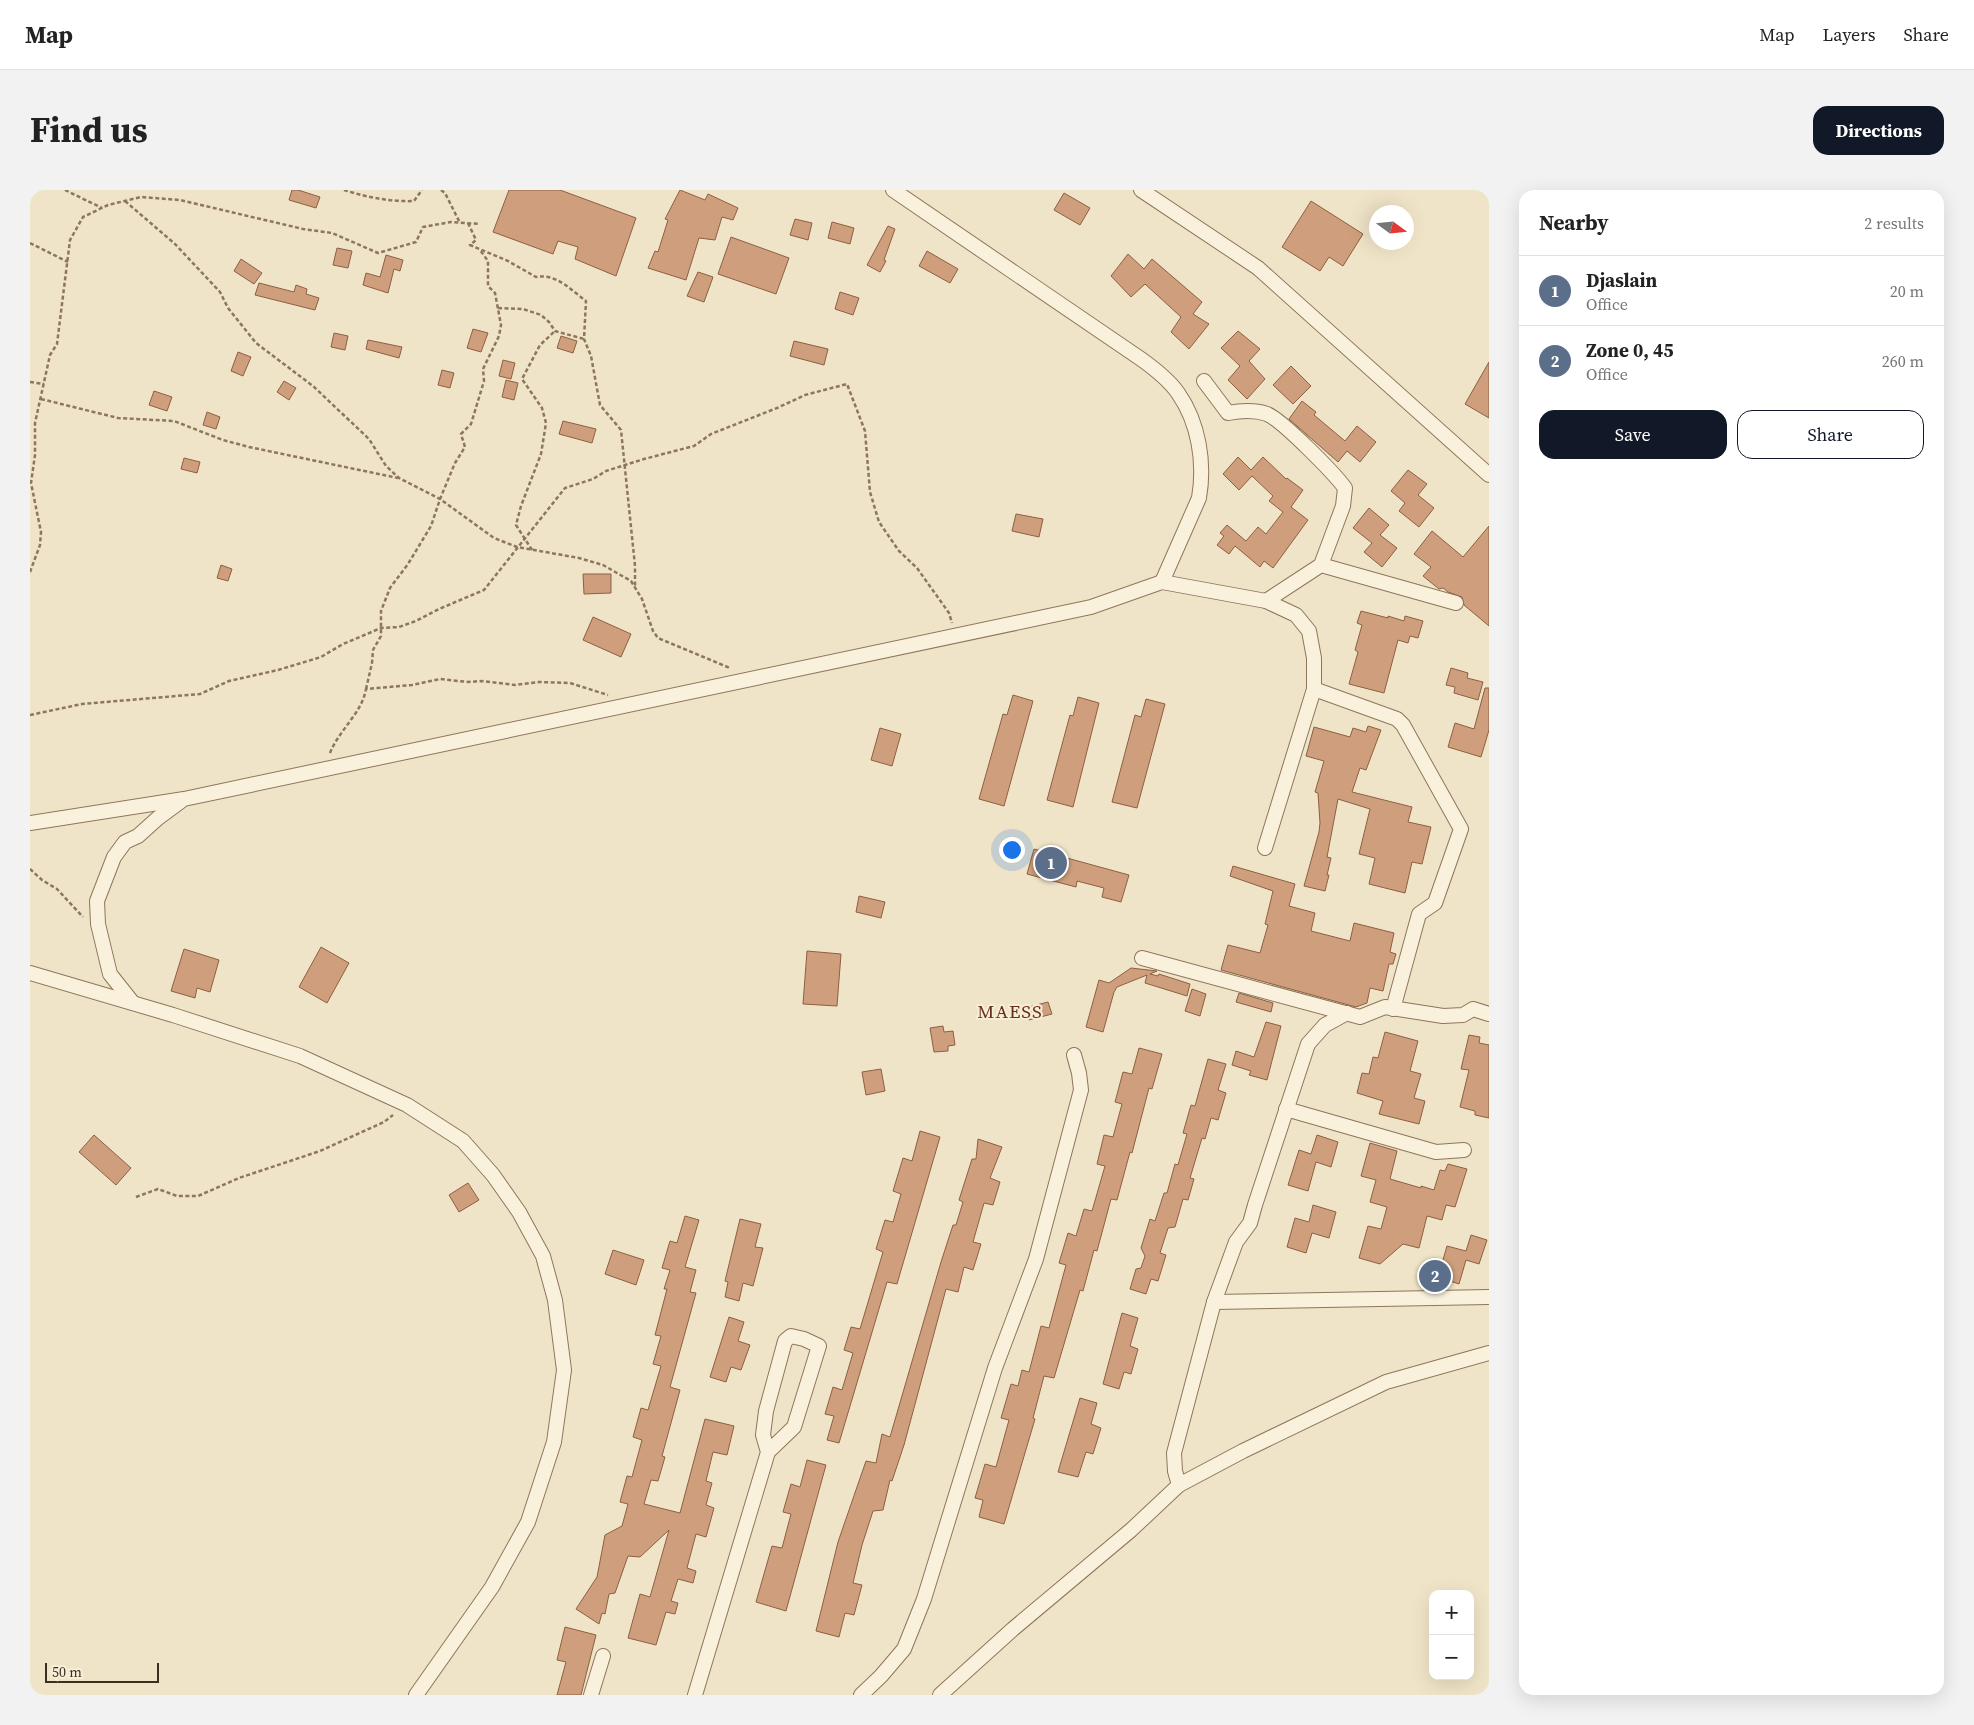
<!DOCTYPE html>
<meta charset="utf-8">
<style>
:root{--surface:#fff;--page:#f2f2f2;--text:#222;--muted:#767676;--line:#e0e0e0;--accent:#111827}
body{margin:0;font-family:"Source Serif 4",serif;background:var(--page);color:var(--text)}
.controls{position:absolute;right:15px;bottom:15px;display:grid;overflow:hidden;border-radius:10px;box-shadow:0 5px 20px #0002}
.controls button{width:45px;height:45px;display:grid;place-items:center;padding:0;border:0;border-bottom:1px solid var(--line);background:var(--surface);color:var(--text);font:25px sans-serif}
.compass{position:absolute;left:1339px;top:15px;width:45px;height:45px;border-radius:50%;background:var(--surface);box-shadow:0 5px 20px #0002;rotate:105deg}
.scale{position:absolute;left:15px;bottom:12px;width:114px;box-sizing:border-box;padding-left:5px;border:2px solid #3d2e20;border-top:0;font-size:14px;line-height:18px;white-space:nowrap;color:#3d2e20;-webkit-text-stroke:4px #f7eed8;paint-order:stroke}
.you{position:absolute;left:981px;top:659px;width:18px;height:18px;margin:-12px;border:4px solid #fff;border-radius:50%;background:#1a73e8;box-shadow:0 0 0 8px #1a73e833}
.badge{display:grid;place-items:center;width:32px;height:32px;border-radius:50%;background:var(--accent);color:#fff;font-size:16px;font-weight:700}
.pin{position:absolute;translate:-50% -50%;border:2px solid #fff;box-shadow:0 1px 5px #0006}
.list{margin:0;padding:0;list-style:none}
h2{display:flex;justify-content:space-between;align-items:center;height:65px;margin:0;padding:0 20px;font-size:21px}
h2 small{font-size:16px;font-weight:400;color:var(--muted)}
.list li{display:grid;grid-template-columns:32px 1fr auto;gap:15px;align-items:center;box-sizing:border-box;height:70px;padding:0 20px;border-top:1px solid var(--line)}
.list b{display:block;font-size:19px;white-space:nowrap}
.list p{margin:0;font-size:16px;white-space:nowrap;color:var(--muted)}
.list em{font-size:16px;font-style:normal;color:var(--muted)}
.actions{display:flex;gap:10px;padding:15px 20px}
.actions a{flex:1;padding:11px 0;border:1px solid var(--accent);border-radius:15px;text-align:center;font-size:18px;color:var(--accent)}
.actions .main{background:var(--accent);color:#fff}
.map{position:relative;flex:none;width:1459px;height:1505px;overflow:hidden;border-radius:15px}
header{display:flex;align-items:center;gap:30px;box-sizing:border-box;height:70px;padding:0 25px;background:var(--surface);border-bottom:1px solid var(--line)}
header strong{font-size:24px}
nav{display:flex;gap:28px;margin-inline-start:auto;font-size:18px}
.intro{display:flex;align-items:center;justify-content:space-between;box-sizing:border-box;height:120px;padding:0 30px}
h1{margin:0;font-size:35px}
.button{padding:12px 22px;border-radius:15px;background:var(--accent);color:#fff;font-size:18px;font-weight:700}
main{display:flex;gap:30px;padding:0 30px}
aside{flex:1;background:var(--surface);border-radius:15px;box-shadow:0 5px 20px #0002}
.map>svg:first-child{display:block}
.building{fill:#cf9f7d;stroke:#8d5f41}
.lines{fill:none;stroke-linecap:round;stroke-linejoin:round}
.minor-casing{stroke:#8d765c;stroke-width:16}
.path{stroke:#8d765c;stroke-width:2.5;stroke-dasharray:4 2.5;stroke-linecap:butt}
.minor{stroke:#faf1dc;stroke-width:14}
.labels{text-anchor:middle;stroke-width:4;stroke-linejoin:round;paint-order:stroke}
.quarter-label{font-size:19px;letter-spacing:1px;fill:#6b2e1e;stroke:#f7eed8}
</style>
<header>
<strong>Map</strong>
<nav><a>Map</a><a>Layers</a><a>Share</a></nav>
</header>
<div class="intro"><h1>Find us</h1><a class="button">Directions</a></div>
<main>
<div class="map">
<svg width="1459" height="1505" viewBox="0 0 1459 1505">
<rect width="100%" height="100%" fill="#f0e4c8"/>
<g class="building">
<path d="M 262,0 L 268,0 L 290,7 L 286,18 L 259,10 Z"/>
<path d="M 479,0 L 530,0 L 606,28 L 586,86 L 545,69 L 548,57 L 528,51 L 523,64 L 463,42 Z"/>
<path d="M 650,0 L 675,10 L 678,4 L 708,18 L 703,30 L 692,27 L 685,50 L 669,48 L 656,90 L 618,78 L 625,61 L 628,62 L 638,30 L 635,29 Z"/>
<path d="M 1034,3 L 1060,18 L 1050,35 L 1024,20 Z"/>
<path d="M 1281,11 L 1333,44 L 1313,76 L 1299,67 L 1290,81 L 1252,57 Z"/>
<path d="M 765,29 L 782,33 L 778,50 L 760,45 Z"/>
<path d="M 802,32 L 824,38 L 820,54 L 798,48 Z"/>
<path d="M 858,36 L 865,39 L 854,70 L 856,71 L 850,82 L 837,75 Z"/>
<path d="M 701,47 L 759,68 L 746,104 L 688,84 Z"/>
<path d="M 307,58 L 322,61 L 318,78 L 303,75 Z"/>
<path d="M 897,61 L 928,79 L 920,93 L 889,76 Z"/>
<path d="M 1098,64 L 1114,79 L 1122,69 L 1172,112 L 1163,124 L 1179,134 L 1159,159 L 1141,142 L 1151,127 L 1115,94 L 1101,107 L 1081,86 Z"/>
<path d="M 356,65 L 373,70 L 370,81 L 364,79 L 358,103 L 333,95 L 336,83 L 350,87 Z"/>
<path d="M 211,69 L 232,83 L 224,94 L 204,81 Z"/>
<path d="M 668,82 L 683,87 L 674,112 L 657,106 Z"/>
<path d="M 229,93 L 264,102 L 266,95 L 277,99 L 276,104 L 289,108 L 285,120 L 225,105 Z"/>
<path d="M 810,102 L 829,108 L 823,125 L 805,119 Z"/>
<path d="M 443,139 L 458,143 L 451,162 L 437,158 Z"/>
<path d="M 1208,141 L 1230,159 L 1219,171 L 1235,189 L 1217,209 L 1198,190 L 1210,176 L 1191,158 Z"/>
<path d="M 304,143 L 318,146 L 315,160 L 301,157 Z"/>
<path d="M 531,146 L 547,151 L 543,163 L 527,158 Z"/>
<path d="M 338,150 L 372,157 L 369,168 L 336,159 Z"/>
<path d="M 764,151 L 798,159 L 794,175 L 760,166 Z"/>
<path d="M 208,162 L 221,167 L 213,186 L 201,181 Z"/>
<path d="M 473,170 L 485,173 L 481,189 L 469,186 Z"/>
<path d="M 1459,172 L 1459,228 L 1435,214 Z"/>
<path d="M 1261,176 L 1281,196 L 1263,214 L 1243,195 Z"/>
<path d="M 412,180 L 424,183 L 420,198 L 408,195 Z"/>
<path d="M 476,190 L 488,193 L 484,210 L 472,207 Z"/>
<path d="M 254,191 L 266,198 L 259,210 L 247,202 Z"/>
<path d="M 124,201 L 142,207 L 137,221 L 119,215 Z"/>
<path d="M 1272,211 L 1286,222 L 1284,225 L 1315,251 L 1327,236 L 1346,252 L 1330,272 L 1317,261 L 1308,272 L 1259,229 Z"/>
<path d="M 177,222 L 190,227 L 186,239 L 173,235 Z"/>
<path d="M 533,231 L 566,239 L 562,253 L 529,244 Z"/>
<path d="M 1208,267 L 1221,280 L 1233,267 L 1256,289 L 1257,288 L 1273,300 L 1261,317 L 1278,330 L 1243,378 L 1234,371 L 1230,377 L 1205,356 L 1199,364 L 1187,355 L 1194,346 L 1190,343 L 1197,335 L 1216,351 L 1228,337 L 1236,344 L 1253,322 L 1239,311 L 1243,306 L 1222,286 L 1209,300 L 1193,284 Z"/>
<path d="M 154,268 L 170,272 L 167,283 L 151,279 Z"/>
<path d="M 1378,280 L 1397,294 L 1388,305 L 1404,318 L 1389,337 L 1369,321 L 1375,313 L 1361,301 Z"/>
<path d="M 1339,318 L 1359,335 L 1350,345 L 1367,358 L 1352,377 L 1334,362 L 1342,353 L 1323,338 Z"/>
<path d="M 986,324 L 1013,329 L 1009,347 L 982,341 Z"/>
<path d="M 1459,336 L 1459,436 L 1434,415 L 1432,407 L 1418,402 L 1413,398 L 1409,399 L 1393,386 L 1401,377 L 1384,364 L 1402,341 L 1433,367 Z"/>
<path d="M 191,375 L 202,379 L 198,391 L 187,388 Z"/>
<path d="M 553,384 L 581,384 L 581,403 L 554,404 Z"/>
<path d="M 1331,421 L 1358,428 L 1358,426 L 1374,431 L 1375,426 L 1393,431 L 1388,448 L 1380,446 L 1378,453 L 1368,450 L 1354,503 L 1319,494 L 1328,462 L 1325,460 L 1332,435 L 1327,433 Z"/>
<path d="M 563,427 L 601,444 L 591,467 L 553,450 Z"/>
<path d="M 1421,478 L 1438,483 L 1437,488 L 1453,492 L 1448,510 L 1424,503 L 1425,497 L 1416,495 Z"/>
<path d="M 1455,498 L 1459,498 L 1459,540 L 1451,567 L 1418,557 L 1425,533 L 1444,539 Z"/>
<path d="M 983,505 L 1003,511 L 974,616 L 949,609 L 973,524 L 977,525 Z"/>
<path d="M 1048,507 L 1069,513 L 1043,617 L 1017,610 L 1040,525 L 1043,526 Z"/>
<path d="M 1116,509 L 1135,514 L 1107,618 L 1082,612 L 1105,525 L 1111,527 Z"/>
<path d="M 1338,536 L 1351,540 L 1336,580 L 1330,578 L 1322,602 L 1382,617 L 1378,632 L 1401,637 L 1392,674 L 1382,672 L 1375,703 L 1339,694 L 1345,668 L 1329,664 L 1340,619 L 1308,609 L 1297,667 L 1301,668 L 1297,685 L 1299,685 L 1295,701 L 1274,696 L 1289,642 L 1290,633 L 1288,603 L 1285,602 L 1294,571 L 1276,566 L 1284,537 L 1320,547 L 1323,538 L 1336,542 Z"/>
<path d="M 850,538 L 871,544 L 862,576 L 841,570 Z"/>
<path d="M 1004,659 L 1099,685 L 1091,712 L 1072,707 L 1074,698 L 1047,691 L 1046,697 L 997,684 Z"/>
<path d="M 1203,676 L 1265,694 L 1259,716 L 1285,723 L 1281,741 L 1320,751 L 1324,733 L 1364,743 L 1360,762 L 1366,764 L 1363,774 L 1359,774 L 1353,801 L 1340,798 L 1337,813 L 1326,817 L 1191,780 L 1198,755 L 1230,763 L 1238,735 L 1235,734 L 1243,701 L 1200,686 Z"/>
<path d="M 829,706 L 855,712 L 851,728 L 826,722 Z"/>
<path d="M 291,757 L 319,773 L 297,813 L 269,797 Z"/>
<path d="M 154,759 L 189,770 L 180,802 L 167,798 L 165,808 L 141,801 Z"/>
<path d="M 777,761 L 811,764 L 807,816 L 773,814 Z"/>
<path d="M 1101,778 L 1127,781 L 1120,784 L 1128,786 L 1129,784 L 1160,794 L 1157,806 L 1115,793 L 1117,785 L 1087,797 L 1084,802 L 1073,842 L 1056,837 L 1069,790 L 1079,793 Z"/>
<path d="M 1162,799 L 1176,804 L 1170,826 L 1155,821 Z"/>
<path d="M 1209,803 L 1243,813 L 1241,822 L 1206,812 Z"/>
<path d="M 1018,812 L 1022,824 L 999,830 L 995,818 Z"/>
<path d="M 1236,832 L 1251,836 L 1237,890 L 1219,885 L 1221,881 L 1202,875 L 1206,861 L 1224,867 Z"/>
<path d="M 913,836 L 914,842 L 923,841 L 925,855 L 918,856 L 918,861 L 904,862 L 900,838 Z"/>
<path d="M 1355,842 L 1388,851 L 1380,881 L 1391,884 L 1384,908 L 1395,911 L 1389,934 L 1349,924 L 1353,911 L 1327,903 L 1332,883 L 1339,884 L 1343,867 L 1348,868 Z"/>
<path d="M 1439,845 L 1450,847 L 1449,853 L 1459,855 L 1459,928 L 1445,925 L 1445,921 L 1430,917 L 1439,880 L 1431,879 Z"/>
<path d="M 1109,858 L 1132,864 L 1122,899 L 1119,898 L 1102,963 L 1100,962 L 1087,1010 L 1081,1009 L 1067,1061 L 1064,1060 L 1053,1101 L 1050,1100 L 1024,1188 L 1014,1186 L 1003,1228 L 1005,1229 L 974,1334 L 949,1327 L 953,1310 L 945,1308 L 955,1274 L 966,1277 L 979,1230 L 971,1228 L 981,1194 L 988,1196 L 992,1180 L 999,1182 L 1011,1136 L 1019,1138 L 1036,1075 L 1029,1073 L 1038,1043 L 1046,1046 L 1054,1019 L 1062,1021 L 1075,976 L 1067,974 L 1074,945 L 1083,947 L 1092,914 L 1085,912 L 1093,882 L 1102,884 Z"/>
<path d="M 1178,869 L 1196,874 L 1188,900 L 1196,903 L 1188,930 L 1181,928 L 1175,949 L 1172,948 L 1160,988 L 1164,989 L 1158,1010 L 1153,1009 L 1145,1037 L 1138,1038 L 1130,1063 L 1136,1065 L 1128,1091 L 1121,1089 L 1116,1104 L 1100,1099 L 1106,1079 L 1111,1078 L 1115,1066 L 1111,1058 L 1120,1029 L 1125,1031 L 1134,1003 L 1137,1003 L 1145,974 L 1148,975 L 1157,944 L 1153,943 L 1161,915 L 1165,916 Z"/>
<path d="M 851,879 L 855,901 L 836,905 L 832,882 Z"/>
<path d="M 890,941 L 910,947 L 867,1094 L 857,1092 L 809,1253 L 797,1250 L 804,1226 L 795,1224 L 803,1197 L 812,1200 L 823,1163 L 814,1160 L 821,1137 L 830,1139 L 853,1062 L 846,1059 L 855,1030 L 863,1032 L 871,1004 L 863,1001 L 873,968 L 882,971 Z"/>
<path d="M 64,945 L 101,978 L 86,995 L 49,962 Z"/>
<path d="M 1287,945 L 1308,952 L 1301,977 L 1286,972 L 1278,1001 L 1258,995 L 1269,960 L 1281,964 Z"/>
<path d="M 948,949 L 972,957 L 960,988 L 970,992 L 963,1015 L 954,1013 L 943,1052 L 951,1054 L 943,1080 L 934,1077 L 928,1102 L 916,1099 L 874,1255 L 862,1291 L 860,1290 L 853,1320 L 843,1321 L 832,1355 L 823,1393 L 832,1395 L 824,1425 L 815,1423 L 809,1447 L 786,1441 L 808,1352 L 836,1271 L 846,1273 L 852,1244 L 860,1247 L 911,1072 L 923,1035 L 926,1035 L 933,1012 L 929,1010 L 942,969 L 946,969 Z"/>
<path d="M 1340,953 L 1367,961 L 1360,989 L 1391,998 L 1391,996 L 1404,1000 L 1410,980 L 1415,981 L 1418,974 L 1437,979 L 1425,1017 L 1416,1015 L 1412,1030 L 1397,1026 L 1389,1058 L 1373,1054 L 1350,1074 L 1329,1068 L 1338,1036 L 1351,1039 L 1357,1017 L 1340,1012 L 1346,990 L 1331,986 Z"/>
<path d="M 438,993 L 449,1010 L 429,1022 L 419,1005 Z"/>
<path d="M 1283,1015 L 1306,1022 L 1299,1048 L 1282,1043 L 1276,1063 L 1257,1057 L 1265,1028 L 1279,1032 Z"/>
<path d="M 655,1026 L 669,1030 L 655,1077 L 666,1080 L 660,1102 L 666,1103 L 640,1197 L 650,1200 L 632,1266 L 635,1267 L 628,1291 L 621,1290 L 614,1314 L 650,1323 L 675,1229 L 704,1236 L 697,1265 L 683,1262 L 676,1291 L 682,1293 L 676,1315 L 684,1318 L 676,1347 L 666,1344 L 657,1378 L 666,1381 L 663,1393 L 648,1389 L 641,1411 L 648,1413 L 645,1424 L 636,1422 L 626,1455 L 598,1448 L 610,1404 L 620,1407 L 639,1340 L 610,1367 L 598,1366 L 585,1403 L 579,1404 L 575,1424 L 572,1423 L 569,1434 L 546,1419 L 567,1387 L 575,1345 L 592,1336 L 598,1314 L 590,1312 L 597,1286 L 602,1287 L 612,1250 L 603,1247 L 611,1218 L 618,1220 L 631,1176 L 623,1174 L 631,1146 L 625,1145 L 637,1099 L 634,1099 L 640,1080 L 632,1078 L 640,1051 L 647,1053 Z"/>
<path d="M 710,1029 L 731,1034 L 725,1057 L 733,1058 L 723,1096 L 713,1093 L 709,1111 L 695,1107 L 698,1092 L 695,1091 Z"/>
<path d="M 1441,1045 L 1457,1050 L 1449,1074 L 1436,1070 L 1429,1094 L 1408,1087 L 1417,1056 L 1436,1061 Z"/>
<path d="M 583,1060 L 614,1070 L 606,1095 L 575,1084 Z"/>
<path d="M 1092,1123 L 1108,1128 L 1100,1156 L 1108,1159 L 1101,1184 L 1094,1182 L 1089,1199 L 1073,1194 Z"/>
<path d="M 699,1127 L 714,1132 L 708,1151 L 720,1155 L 711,1180 L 701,1177 L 696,1192 L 680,1187 Z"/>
<path d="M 1050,1208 L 1067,1213 L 1061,1234 L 1071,1238 L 1063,1264 L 1056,1262 L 1048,1287 L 1028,1282 Z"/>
<path d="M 777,1270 L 796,1275 L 756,1421 L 726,1412 L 742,1356 L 752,1358 L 761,1324 L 753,1322 L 761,1294 L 770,1297 Z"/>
<path d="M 535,1437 L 566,1445 L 551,1505 L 527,1505 L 536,1472 L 527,1470 Z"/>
</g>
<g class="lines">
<g class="minor-casing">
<g id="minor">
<path d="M 863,0 L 1111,169 C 1125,179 1139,190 1148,203 C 1169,233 1175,273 1169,308 L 1132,392"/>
<path d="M 1111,0 L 1228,78 L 1459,285"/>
<path d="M 1174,191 L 1198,223 C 1209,221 1225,220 1237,224 C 1252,230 1304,283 1315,298 L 1313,316 L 1291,375 L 1236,411"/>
<path d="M 1291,375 L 1426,413"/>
<path d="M 1284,499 L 1367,529 L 1373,535 L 1431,639 L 1405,713 L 1389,724 L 1363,819"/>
<path d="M 0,633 L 154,609 L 1061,417 L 1132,392 L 1236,411 L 1266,425 L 1279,441 L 1284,468 L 1284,499 L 1235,658"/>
<path d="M 1112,768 L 1330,827 L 1355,817 L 1413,826 L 1433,825 L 1443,819 L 1459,824"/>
<path d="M 0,783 L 143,825 L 270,866 L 377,915 L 433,951 L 463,985 L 489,1022 L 513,1066 L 525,1110 L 534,1180 L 524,1252 L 498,1332 L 462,1397 L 386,1505"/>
<path d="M 103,813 L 80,784 L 68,734 L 67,711 L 84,667 L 95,652 L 108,646 L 128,628 L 151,611"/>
<path d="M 1256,919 L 1406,962 L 1434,960"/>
<path d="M 1184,1112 L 1459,1107"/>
<path d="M 1149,1295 L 1145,1281 L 1144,1263 L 1184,1112 L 1206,1052 L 1220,1033 L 1225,1015 L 1278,854 L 1295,835 L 1317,823"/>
<path d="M 561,1505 L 573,1466"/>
<path d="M 665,1505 L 738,1262 L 764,1237 L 789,1156 L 774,1149 L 761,1146 L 755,1151 L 736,1221 L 733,1245 L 738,1262"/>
<path d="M 831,1505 L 851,1486 L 874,1459 L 894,1409 L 965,1178 L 1006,1069 L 1051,900 L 1049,883 L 1044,865"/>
<path d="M 910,1505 L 983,1439 L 1101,1340 L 1149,1295 L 1213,1261 L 1356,1192 L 1459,1163"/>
</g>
</g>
<g class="path">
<path d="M 35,0 L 72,18"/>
<path d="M 314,0 C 336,7 360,12 384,11 L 392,0"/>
<path d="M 411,0 L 415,3 L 430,33"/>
<path d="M 95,11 L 145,54 L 190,102 L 198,118 L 226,153 L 283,196 L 339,249 L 356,276 L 369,288 L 410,309 L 464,348 L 487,357 L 549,368 L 573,375 L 601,391 L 612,409 L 623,441 L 628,448 L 700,478"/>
<path d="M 438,33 L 446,50 L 440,55 L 478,71 L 506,87 C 526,83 541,100 556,111 L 554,149 L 561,166 L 570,215 L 591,240 L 605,376 L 605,396"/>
<path d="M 0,53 L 38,72"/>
<path d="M 468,118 L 493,119 L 511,125 L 519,132 L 525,141 L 554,149"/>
<path d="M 0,192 L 14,194"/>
<path d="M 11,209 L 88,228 L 144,231 L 193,250 L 219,257 L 368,288"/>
<path d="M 502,360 L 486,335 L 491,316 L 511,264 L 516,233 L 512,218 L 492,189 L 510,155 L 525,141"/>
<path d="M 0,382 L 10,355 L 11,342 L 1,293 L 5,265 L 5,233 L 20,165 L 27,154 L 40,50 L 53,27 L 78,15 L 111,7 L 150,10 L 273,39 L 302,43 L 348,63 L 386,52 L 393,37 L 421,32 L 450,34"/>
<path d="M 336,499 L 342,473 L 343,460 L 351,446 L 351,421 L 360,398 L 378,374 L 401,336 L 410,309 L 425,273 L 435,257 L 431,244 L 441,234 L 454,191 L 453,179 L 469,146 L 471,135 L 465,103 L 458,96 L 458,71 L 450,60"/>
<path d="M 0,525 L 52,514 L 170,504 L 199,491 L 248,480 L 291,467 L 313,454 L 351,438 L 369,437 L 386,431 L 409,419 L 454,400 L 535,298 L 563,289 L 576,281 L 614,269 L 664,256 L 681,244 L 747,218 L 775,205 L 817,194 L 835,241 L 840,302 L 849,332 L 869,361 L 887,378 L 919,423 L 922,433"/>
<path d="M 300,563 C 309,540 332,523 336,499 L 382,495 L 410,489 L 438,492 L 452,491 L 485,495 L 509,492 L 540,493 L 578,505"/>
<path d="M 0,679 L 12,690 L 27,699 L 53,727"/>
<path d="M 106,1007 L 128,999 L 147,1006 L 168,1006 L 209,988 L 290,961 L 354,932 L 363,925"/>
</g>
<use href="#minor" class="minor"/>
</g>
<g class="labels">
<g class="quarter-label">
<text x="980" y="828">MAESS</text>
</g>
</g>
</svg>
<div class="controls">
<button>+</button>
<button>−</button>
</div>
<svg class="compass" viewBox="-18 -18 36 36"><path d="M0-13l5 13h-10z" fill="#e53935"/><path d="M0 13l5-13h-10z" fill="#767676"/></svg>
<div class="scale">50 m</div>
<div class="you"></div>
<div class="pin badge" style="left:1021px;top:673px;background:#5c6f8a">1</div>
<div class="pin badge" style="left:1405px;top:1086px;background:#5c6f8a">2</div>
</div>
<aside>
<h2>Nearby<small>2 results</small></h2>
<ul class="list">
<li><span class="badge" style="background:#5c6f8a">1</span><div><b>Djaslain</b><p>Office</p></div><em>20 m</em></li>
<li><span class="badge" style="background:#5c6f8a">2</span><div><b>Zone 0, 45</b><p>Office</p></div><em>260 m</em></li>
</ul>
<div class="actions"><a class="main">Save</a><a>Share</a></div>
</aside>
</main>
